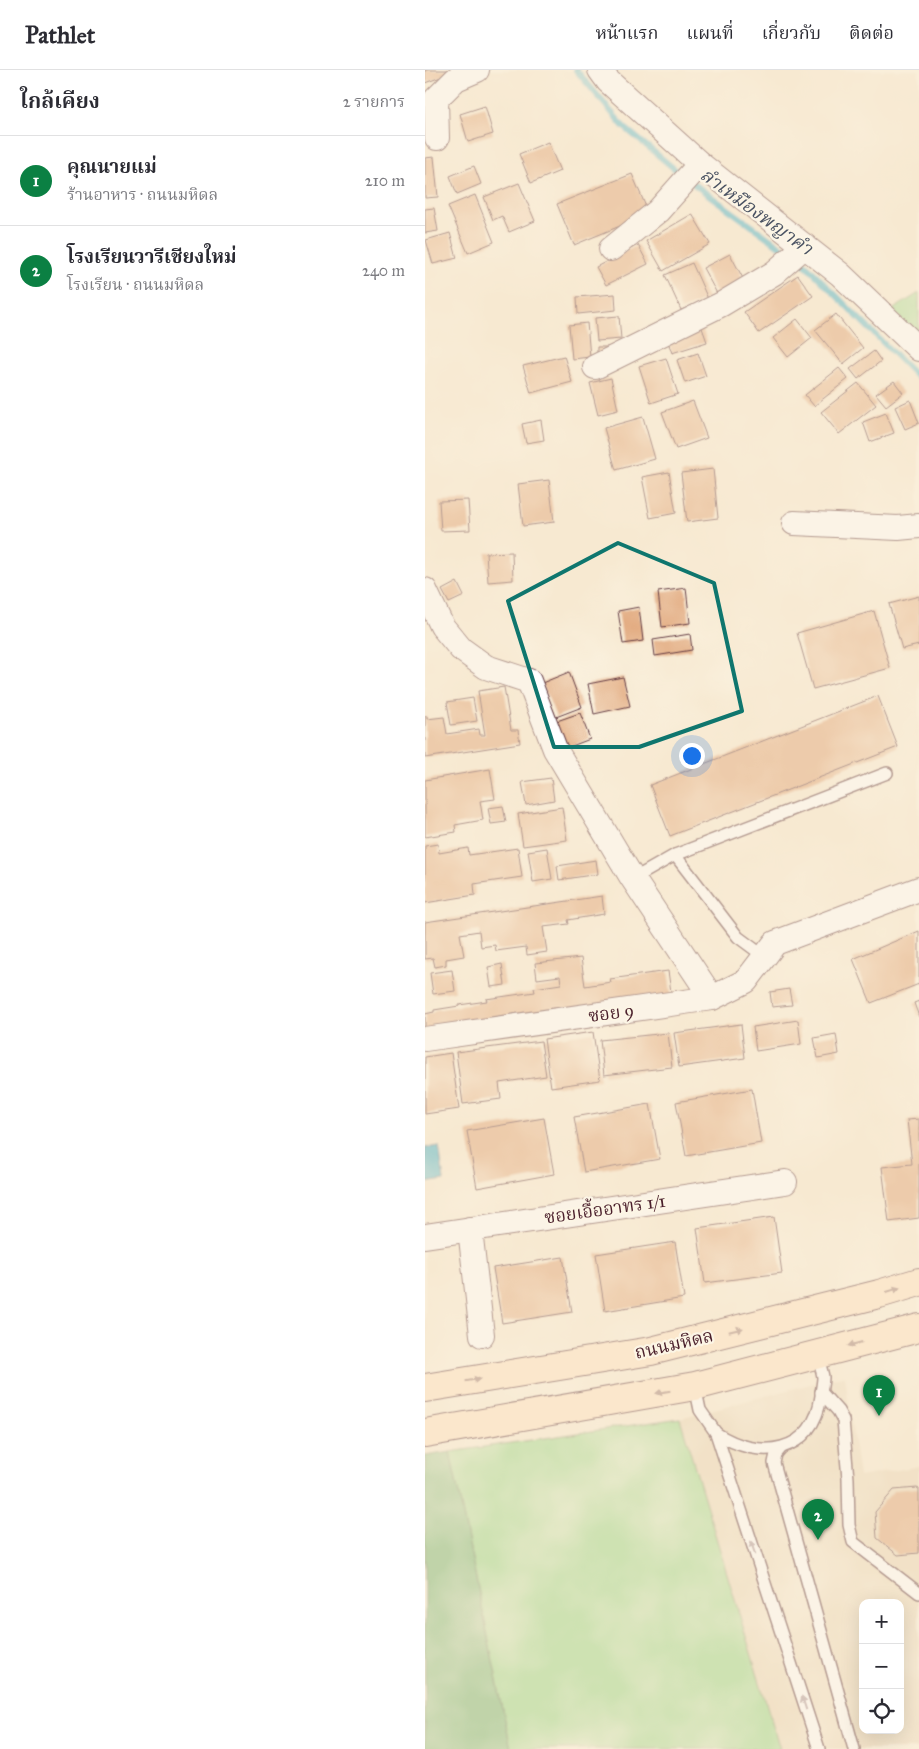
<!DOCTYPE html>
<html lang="th">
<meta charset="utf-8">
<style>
:root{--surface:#fff;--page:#f2f2f3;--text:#2b2b33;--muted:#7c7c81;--line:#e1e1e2;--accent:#0b8043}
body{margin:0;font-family:"IM FELL Great Primer","Noto Serif Thai",serif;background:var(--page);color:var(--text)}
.controls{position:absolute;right:15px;bottom:15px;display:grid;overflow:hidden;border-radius:10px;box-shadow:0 5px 20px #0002}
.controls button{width:45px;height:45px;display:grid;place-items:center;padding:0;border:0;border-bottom:1px solid var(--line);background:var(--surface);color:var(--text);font:25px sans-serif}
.you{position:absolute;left:266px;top:685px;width:18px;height:18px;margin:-12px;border:4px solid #fff;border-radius:50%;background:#1a73e8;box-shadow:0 0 0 8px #1a73e833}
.badge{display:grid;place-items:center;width:32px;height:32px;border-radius:50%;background:var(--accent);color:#fff;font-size:16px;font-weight:700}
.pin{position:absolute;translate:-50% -41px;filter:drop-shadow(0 1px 2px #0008)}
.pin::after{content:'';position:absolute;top:26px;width:18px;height:15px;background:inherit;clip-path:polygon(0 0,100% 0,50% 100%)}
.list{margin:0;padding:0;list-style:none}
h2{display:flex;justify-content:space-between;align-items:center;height:65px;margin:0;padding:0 20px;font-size:21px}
h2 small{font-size:16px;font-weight:400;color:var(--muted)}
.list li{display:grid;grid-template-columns:32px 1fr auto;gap:15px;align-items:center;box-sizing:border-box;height:90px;padding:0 20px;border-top:1px solid var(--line)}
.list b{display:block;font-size:19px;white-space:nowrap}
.list p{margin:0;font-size:16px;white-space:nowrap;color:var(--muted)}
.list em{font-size:16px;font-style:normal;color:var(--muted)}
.icon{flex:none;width:28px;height:28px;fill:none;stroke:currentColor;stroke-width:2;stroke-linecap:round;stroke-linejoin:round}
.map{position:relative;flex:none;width:494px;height:1679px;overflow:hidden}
header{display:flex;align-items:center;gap:30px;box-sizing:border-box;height:70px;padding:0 25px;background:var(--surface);border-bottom:1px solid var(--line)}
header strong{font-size:24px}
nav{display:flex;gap:28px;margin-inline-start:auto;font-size:18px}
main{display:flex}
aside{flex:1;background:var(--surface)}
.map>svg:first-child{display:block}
.built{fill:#ead8ba;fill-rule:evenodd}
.green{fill:#9cd98d;stroke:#737c5c}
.forest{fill:#7db978;stroke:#646c52}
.water{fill:#4db4cb;stroke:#4c6a7b}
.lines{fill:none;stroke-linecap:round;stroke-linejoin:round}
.stream{stroke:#4db4cb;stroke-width:6}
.building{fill:#e1a77c}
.lane-casing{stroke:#643d44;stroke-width:14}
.street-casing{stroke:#643d44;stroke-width:26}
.secondary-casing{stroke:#643d44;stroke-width:30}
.lane{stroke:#fff;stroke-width:11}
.street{stroke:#fff;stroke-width:24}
.secondary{stroke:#fee4c5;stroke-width:28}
.oneway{fill:#a48278}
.oneway2{fill:#ae9aa0}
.marked{fill:none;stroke:#0f766e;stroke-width:4;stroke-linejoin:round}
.labels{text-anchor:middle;stroke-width:4.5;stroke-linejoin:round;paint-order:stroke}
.street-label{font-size:18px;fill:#4a1f2b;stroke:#fcf5e5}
.water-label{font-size:19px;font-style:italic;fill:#4b5363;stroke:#fcf5e5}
</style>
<header>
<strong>Pathlet</strong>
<nav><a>หน้าแรก</a><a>แผนที่</a><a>เกี่ยวกับ</a><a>ติดต่อ</a></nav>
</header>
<main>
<aside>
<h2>ใกล้เคียง<small>2 รายการ</small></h2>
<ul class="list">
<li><span class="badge">1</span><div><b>คุณนายแม่</b><p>ร้านอาหาร · ถนนมหิดล</p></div><em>210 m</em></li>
<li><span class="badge">2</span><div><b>โรงเรียนวารีเชียงใหม่</b><p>โรงเรียน · ถนนมหิดล</p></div><em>240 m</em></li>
</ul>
</aside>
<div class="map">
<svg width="494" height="1679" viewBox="0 0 494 1679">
<rect width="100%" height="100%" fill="#fcf5e5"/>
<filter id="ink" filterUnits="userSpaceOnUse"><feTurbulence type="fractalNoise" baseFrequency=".02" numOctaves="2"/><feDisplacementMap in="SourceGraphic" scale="10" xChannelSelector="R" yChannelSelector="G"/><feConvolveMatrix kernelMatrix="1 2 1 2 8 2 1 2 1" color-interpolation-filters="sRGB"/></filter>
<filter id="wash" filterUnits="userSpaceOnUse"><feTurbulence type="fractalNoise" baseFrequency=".0096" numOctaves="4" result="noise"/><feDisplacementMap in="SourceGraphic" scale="20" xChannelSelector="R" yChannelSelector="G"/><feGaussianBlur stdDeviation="1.12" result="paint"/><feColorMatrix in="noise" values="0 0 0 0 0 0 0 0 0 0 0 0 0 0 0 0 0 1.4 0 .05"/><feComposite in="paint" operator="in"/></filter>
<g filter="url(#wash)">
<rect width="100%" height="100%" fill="#f7e9d1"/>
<path class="built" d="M 420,1305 L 434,1407 L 494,1396 L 494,1679 L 355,1679 L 255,1348 ZM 438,1533 L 475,1533 L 475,1660 L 438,1660 Z"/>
<g class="green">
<path d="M 494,223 L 494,268 L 467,240 Z"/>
<path d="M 255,1348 L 355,1679 L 86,1679 L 25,1382 Z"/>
</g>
<path class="forest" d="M 25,1382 L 86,1679 L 0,1679 L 0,1386 Z"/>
<path class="water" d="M 14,1076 L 19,1110 L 0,1113 L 0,1078 Z"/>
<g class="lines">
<g class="stream">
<path d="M 151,0 L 199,57 L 258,106"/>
<path d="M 266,112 L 382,196 L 494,309"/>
</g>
</g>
<g id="blocks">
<g class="building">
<path d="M 0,0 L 28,0 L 29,2 L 0,13 Z"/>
<path d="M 60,36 L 68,64 L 43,72 L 35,44 Z"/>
<path d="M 123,72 L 135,101 L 106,113 L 94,84 Z"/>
<path d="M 9,87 L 13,127 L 0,128 L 0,88 Z"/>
<path d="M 49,96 L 56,114 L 32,124 L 25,106 Z"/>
<path d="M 207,104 L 224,144 L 149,175 L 132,134 Z"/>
<path d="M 94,113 L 110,151 L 84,162 L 77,146 L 68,150 L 59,127 Z"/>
<path d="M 50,125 L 69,172 L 43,183 L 23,136 Z"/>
<path d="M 9,138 L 13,161 L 0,163 L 0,139 Z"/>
<path d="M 267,144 L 285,174 L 238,201 L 221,171 Z"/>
<path d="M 25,163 L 32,188 L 8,194 L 1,170 Z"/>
<path d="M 213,175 L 223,194 L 181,215 L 171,197 Z"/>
<path d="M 305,184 L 321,214 L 295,229 L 278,198 Z"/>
<path d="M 267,193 L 283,229 L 256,240 L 240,205 Z"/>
<path d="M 373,205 L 388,226 L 334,263 L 319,242 Z"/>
<path d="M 190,224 L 191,240 L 153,244 L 152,227 Z"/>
<path d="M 411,244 L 438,278 L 418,294 L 390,260 Z"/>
<path d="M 194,246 L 196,269 L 172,271 L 170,248 Z"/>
<path d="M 372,249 L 387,268 L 363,287 L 348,268 Z"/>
<path d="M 162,253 L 165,287 L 147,289 L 144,255 Z"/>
<path d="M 276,255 L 282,272 L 247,283 L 241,266 Z"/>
<path d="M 172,277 L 185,277 L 172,287 Z"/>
<path d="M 449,281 L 456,291 L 433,309 L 425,299 Z"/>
<path d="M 273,283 L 281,306 L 260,313 L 252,290 Z"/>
<path d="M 139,286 L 147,312 L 106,323 L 98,296 Z"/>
<path d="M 241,288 L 253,324 L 226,333 L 214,296 Z"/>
<path d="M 414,298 L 423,309 L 389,336 L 380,325 Z"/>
<path d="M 186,308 L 193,340 L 173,345 L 165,313 Z"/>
<path d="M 469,311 L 478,323 L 461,336 L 451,324 Z"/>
<path d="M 433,313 L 451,335 L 414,364 L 396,342 Z"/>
<path d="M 485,330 L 494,353 L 480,359 L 470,337 Z"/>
<path d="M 268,331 L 282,368 L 251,379 L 237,342 Z"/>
<path d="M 461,343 L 469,363 L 445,372 L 438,352 Z"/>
<path d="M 218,347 L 230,389 L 191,400 L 179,358 Z"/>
<path d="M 116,350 L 119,370 L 101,373 L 97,354 Z"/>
<path d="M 288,399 L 293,448 L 262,452 L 256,403 Z"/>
<path d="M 244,402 L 251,443 L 225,448 L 217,407 Z"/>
<path d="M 124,410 L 129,452 L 98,456 L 93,414 Z"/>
<path d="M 43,430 L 45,460 L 16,461 L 14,431 Z"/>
<path d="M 87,482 L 88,510 L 63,512 L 61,483 Z"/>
<path d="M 32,512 L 39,526 L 24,533 L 17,520 Z"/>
<path d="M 261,518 L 265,553 L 237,557 L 233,522 Z"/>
<path d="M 494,526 L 494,575 L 477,579 L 464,534 Z"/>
<path d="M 214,537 L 218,571 L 198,574 L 193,541 Z"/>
<path d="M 449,541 L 465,598 L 388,619 L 372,563 Z"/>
<path d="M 265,564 L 267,580 L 230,586 L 228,570 Z"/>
<path d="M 144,602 L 157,637 L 131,647 L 117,613 Z"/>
<path d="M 198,607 L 205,636 L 169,644 L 163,614 Z"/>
<path d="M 79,617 L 86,660 L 93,660 L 95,673 L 0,688 L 0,646 L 2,646 L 2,649 L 19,647 L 22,664 L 54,659 L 55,665 L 60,665 L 53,621 Z"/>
<path d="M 453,626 L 473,677 L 245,766 L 225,715 Z"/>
<path d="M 48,628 L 52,651 L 26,655 L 22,632 Z"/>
<path d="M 155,643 L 165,669 L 139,679 L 129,652 Z"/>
<path d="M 65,699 L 70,729 L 55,731 L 58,750 L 30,755 L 31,762 L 0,767 L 0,710 Z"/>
<path d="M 126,708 L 129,730 L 101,735 L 97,712 Z"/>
<path d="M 78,736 L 81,752 L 66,754 L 63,738 Z"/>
<path d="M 137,737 L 142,770 L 98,776 L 93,744 Z"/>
<path d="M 13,774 L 14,783 L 43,778 L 44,785 L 93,778 L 97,807 L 49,814 L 50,825 L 0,833 L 0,776 Z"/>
<path d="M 122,778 L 127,809 L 108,812 L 103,781 Z"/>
<path d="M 171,790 L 173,804 L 134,810 L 132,796 Z"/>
<path d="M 177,826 L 179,844 L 143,850 L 144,854 L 118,857 L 122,882 L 102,885 L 101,877 L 71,881 L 70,875 L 56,877 L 54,861 L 35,864 L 39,886 L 21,889 L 21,895 L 10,897 L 8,888 L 0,889 L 0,852 Z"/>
<path d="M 494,861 L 494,914 L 446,933 L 428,889 Z"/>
<path d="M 156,888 L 160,916 L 186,912 L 185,909 L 243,901 L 247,929 L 0,965 L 0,944 L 9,942 L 9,940 L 34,936 L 34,935 L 62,931 L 61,929 L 110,922 L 109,918 L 136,914 L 135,906 L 112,909 L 110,893 Z"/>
<path d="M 77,894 L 80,915 L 66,917 L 63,897 Z"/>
<path d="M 27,900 L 30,921 L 8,924 L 5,903 Z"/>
<path d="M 364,919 L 367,935 L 347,937 L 345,922 Z"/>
<path d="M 494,931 L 494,947 L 489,933 Z"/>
<path d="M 373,950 L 376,974 L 331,981 L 328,957 Z"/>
<path d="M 316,954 L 320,988 L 254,997 L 249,963 Z"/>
<path d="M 168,962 L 175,1010 L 126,1017 L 119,969 Z"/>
<path d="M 243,963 L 247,997 L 179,1005 L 175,970 Z"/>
<path d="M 411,964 L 414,984 L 393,988 L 389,968 Z"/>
<path d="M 116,971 L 121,1006 L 74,1013 L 76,1029 L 38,1034 L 31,982 Z"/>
<path d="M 26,983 L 34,1039 L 0,1044 L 0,987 Z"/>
<path d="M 327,1019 L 336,1073 L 261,1086 L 251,1032 Z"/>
<path d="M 225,1034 L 235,1089 L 159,1102 L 149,1047 Z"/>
<path d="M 119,1048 L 129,1104 L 52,1118 L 42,1061 Z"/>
<path d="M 494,1049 L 494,1148 L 464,1152 L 457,1097 L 487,1094 L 482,1050 Z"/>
<path d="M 349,1147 L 357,1203 L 280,1213 L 272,1158 Z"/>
<path d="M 250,1172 L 259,1228 L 180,1241 L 171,1184 Z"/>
<path d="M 138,1187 L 147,1242 L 77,1253 L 68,1198 Z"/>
<path d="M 492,1418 L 494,1419 L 494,1483 L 473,1485 L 452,1468 L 450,1442 L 469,1420 Z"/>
</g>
</g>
</g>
<g filter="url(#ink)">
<use href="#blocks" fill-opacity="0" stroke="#643d44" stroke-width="1"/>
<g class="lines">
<g class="lane-casing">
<g id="lane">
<path d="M 208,809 L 250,785"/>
<path d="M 340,887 L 313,867 L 250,785 L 462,703"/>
<path d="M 270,1316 L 275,1340 L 291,1363 L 394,1679"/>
<path d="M 396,1322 L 413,1341 L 418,1350 L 423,1409 L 424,1455 L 428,1472 L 494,1523"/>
<path d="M 291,1363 C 334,1391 388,1385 396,1326 C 396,1320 398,1313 398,1307 C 397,1300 394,1292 392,1285"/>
<path d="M 356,1378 L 351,1384 L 349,1393 L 429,1679"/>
</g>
</g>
<g class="street-casing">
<g id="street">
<path d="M 175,0 L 183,11 L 275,94 L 415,204 L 494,279"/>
<path d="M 12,68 L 11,29 L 31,9 L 52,0"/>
<path d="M 186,179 L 233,141 L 275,94"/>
<path d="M 170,297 L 297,234 L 349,203 L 380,176"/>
<path d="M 369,453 L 473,458 L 494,456"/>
<path d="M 0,520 L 17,556 L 36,579 L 61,597 L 104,611 L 130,679 L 206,806 L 287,928"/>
<path d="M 0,969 L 287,928 L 321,911 L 350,873 L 494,819"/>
<path d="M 45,1159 L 57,1265"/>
<path d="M 0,1166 L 360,1112"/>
</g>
</g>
<g class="secondary-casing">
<g id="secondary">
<path d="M 0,1318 L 226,1281 L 454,1224 L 494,1212"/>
<path d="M 0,1363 L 270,1316 L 494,1258"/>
</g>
</g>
<use href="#lane" class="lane"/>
<use href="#street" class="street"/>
<use href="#secondary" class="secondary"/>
</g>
<defs><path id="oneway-solid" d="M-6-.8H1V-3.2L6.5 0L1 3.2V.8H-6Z" transform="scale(1.25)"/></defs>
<g class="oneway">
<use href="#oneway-solid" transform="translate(468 1220) rotate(-17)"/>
<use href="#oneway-solid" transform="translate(311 1260) rotate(-14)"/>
<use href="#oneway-solid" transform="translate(430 1274) rotate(165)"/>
<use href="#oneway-solid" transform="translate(48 1310) rotate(-9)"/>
<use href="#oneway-solid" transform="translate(238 1322) rotate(170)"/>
</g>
<g class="oneway2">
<use href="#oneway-solid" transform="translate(328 1478) rotate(-108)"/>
<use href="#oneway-solid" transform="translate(379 1633) rotate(-108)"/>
</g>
</g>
<path d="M0 0H494V1679H0ZM 193,473 L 289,513 L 317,641 L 214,677 L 129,677 L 83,531 Z" fill="#f7e9d1" fill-opacity=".55" fill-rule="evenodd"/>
<path class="marked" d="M 193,473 L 289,513 L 317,641 L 214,677 L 129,677 L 83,531 Z"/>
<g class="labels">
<g class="street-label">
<text transform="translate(186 943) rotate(-8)" y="6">ซอย 9</text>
<text transform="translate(180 1139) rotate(-8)" y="6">ซอยเอื้ออาทร 1/1</text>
<text transform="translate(249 1274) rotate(-13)" y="6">ถนนมหิดล</text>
</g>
<g class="water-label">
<text transform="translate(332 141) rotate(36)" y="7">ลำเหมืองพญาคำ</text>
</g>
</g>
</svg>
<div class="controls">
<button>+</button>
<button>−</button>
<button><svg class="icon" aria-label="locate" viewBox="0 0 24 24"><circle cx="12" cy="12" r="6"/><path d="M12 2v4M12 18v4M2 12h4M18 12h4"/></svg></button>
</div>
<div class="you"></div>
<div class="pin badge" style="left:454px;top:1346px">1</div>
<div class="pin badge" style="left:393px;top:1470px">2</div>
</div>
</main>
